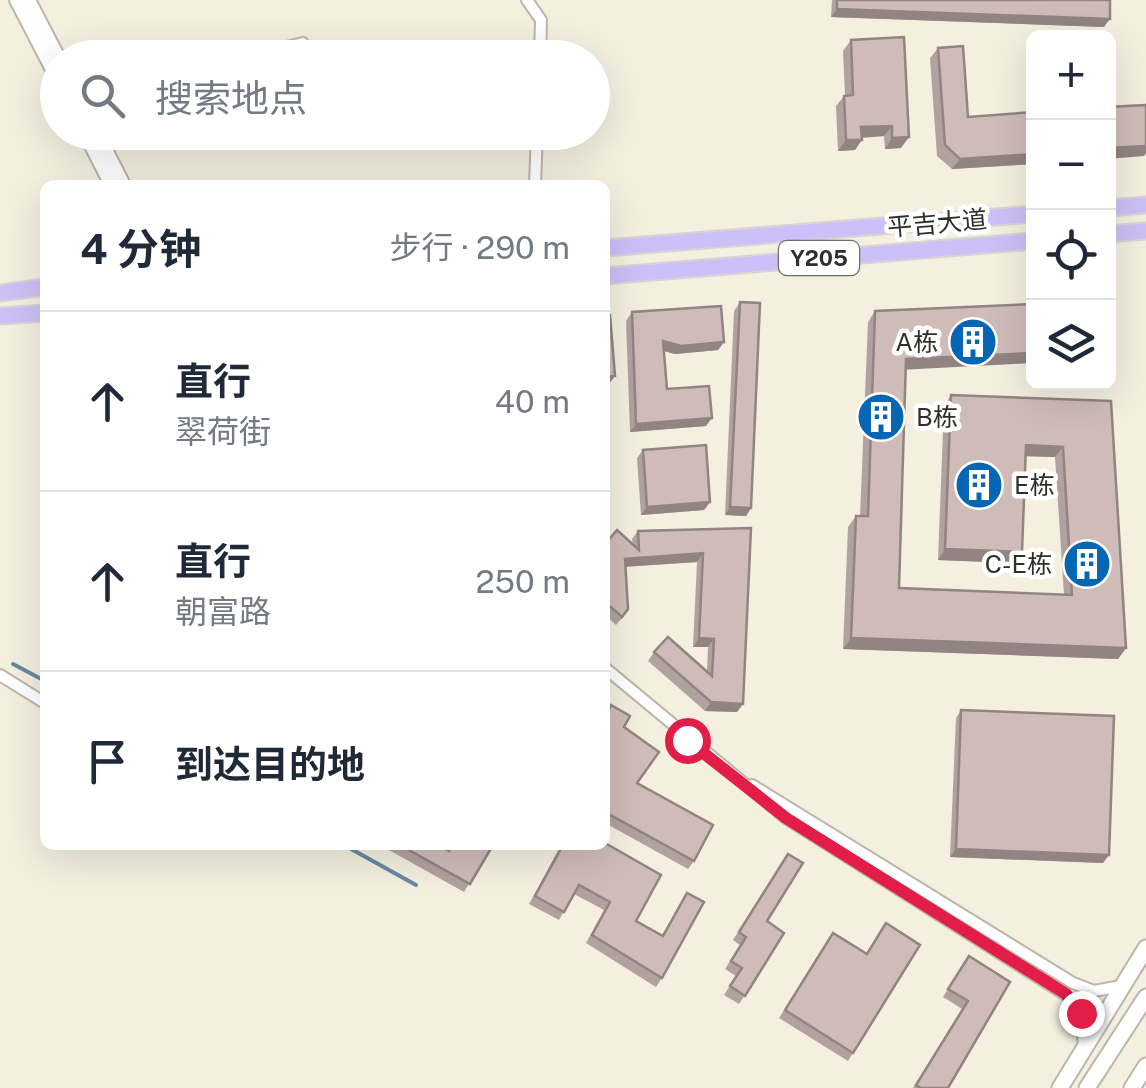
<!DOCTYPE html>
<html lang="zh">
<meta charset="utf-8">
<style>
:root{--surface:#fff;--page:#f2f2f3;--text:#1f2937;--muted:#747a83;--line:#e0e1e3}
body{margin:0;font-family:"Public Sans","Noto Sans SC",sans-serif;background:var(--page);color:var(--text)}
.controls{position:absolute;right:30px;top:30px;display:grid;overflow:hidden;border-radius:15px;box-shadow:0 10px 40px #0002}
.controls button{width:90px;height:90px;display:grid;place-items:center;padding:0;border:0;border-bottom:2px solid var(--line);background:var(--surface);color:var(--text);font:50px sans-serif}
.stop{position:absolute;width:30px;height:30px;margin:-22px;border:8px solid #e11d48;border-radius:50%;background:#fff}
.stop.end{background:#e11d48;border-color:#fff;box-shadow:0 2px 10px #0008}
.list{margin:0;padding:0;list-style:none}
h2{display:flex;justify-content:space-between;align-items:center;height:130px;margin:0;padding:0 40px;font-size:42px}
h2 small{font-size:32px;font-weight:400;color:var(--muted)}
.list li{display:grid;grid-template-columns:65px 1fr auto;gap:30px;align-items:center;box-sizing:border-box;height:180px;padding:0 40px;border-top:2px solid var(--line)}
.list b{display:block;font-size:38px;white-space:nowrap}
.list p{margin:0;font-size:32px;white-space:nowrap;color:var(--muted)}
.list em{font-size:32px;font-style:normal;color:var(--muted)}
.icon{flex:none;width:55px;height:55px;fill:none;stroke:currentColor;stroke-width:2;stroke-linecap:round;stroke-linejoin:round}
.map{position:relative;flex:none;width:1146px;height:1088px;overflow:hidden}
.search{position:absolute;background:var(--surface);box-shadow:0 10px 40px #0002;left:40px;top:40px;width:570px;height:110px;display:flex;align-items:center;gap:25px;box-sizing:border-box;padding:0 35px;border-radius:55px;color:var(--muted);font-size:38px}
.panel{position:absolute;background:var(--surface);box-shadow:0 10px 40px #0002;left:40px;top:180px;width:570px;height:670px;border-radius:15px}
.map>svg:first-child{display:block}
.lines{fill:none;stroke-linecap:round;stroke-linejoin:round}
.stream{stroke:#6a88a5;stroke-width:4}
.minor-casing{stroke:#bcb7a8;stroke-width:14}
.tertiary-casing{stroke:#bcb7a8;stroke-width:16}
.secondary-casing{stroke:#bcb7a8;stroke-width:19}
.primary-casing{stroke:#d6d5d4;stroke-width:19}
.minor{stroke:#fff;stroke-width:10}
.tertiary{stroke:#fff;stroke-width:12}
.secondary{stroke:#fff;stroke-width:15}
.primary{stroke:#cdc0f8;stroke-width:15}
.wall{fill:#b2a29f}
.shaded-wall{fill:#918482}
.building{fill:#cfbcb9;stroke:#918482;stroke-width:2.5}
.route{stroke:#e11d48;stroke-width:12}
.labels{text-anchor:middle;stroke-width:9;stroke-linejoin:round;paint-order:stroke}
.shield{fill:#fff;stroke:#6e6d68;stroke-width:2.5}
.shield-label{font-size:22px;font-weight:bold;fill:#302e28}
.street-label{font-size:25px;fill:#302e28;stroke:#fff}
.poi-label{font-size:25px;fill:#302e28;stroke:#fff;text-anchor:end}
</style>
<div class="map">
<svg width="1146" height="1088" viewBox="0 0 1146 1088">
<rect width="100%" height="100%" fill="#f4efdf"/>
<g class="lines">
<g class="stream">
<path d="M 13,664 L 45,681"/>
<path d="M 344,845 L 416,885"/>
</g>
<g class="minor-casing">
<g id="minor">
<path d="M 527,0 L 541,20 L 540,58"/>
<path d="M 241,58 L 303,43"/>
<path d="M 535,185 L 537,132"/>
<path d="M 605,668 L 786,818 L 1066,995 L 1081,1013 L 1084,1046"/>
<path d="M 0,675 L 45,703"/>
<path d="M 752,785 L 1073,983 L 1094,991 L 1121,986"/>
</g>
</g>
<g class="tertiary-casing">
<g id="tertiary">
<path d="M 16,0 L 58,81"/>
<path d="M 29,0 L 59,58"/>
<path d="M 84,132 L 111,185"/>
<path d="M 97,132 L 124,185"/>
</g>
</g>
<g class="secondary-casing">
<g id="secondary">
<path d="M 1060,1088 L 1146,948"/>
<path d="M 1087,1088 L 1146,997"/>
<path d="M 1132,1088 L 1146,1066"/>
</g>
</g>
<g class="primary-casing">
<g id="primary">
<path d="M 1108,208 L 1146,205"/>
<path d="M 1108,234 L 1146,231"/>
<path d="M 605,248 L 1034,214"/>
<path d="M 605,276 L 1034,241"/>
<path d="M 0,293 L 45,287"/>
<path d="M 0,316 L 45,313"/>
</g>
</g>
<use href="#minor" class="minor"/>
<use href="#tertiary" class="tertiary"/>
<use href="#secondary" class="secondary"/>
<use href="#primary" class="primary"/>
</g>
<g class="wall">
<path d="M 832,0 L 1110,0 L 1104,27 L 831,17 Z"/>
<path d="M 904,37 L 901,148 L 885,149 L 884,136 L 862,138 L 855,150 L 838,151 L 836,106 L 844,96 L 845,96 L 843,51 L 851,40 Z"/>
<path d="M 938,48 L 968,117 L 1034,112 L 1034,164 L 952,169 L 937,156 L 930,58 Z"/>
<path d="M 740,302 L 751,508 L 746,516 L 725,515 L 734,311 Z"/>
<path d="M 875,311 L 906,370 L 899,588 L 1064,595 L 1055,457 L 1025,456 L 1022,552 L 1014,563 L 938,560 L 944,406 L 951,395 L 1111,401 L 1126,648 L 1118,659 L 843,649 L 848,527 L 856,516 L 860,516 L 868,322 Z"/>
<path d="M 632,312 L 724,342 L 718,350 L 675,354 L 664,351 L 667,389 L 706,426 L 630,432 L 626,321 Z"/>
<path d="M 643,450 L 710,502 L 704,510 L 641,515 L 637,458 Z"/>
<path d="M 751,528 L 743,704 L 737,712 L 705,711 L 648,661 L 654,652 L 707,671 L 708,647 L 693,647 L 697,562 L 625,567 L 622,618 L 616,625 L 605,615 L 605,544 L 633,544 L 632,539 L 638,531 Z"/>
<path d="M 611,705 L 624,727 L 637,783 L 694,861 L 688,869 L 605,823 L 605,714 Z"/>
<path d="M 961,710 L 1103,863 L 950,857 L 956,718 Z"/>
<path d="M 380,845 L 438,845 L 448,851 L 451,845 L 493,845 L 464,892 Z"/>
<path d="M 561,845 L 605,845 L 636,921 L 662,935 L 687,893 L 662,978 L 656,987 L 586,943 L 604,910 L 574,894 L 559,920 L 529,904 Z"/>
<path d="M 788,854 L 767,921 L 784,933 L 739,1004 L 724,995 L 736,976 L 725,969 L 740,945 L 733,940 Z"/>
<path d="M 833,933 L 853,1053 L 848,1061 L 779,1018 Z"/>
<path d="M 969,956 L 1010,982 L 948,1088 L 913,1088 L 962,1009 L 943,997 Z"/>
</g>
<g class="shaded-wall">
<path d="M 837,9 L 1110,19 L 1104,27 L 831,17 Z"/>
<path d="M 892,126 L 884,136 L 854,138 L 861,127 Z"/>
<path d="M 909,137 L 901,148 L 885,149 L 892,138 Z"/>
<path d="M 846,140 L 862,140 L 855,150 L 838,151 Z"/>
<path d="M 1146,146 L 1146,153 L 1144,156 L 1108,159 L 1108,148 Z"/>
<path d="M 1034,154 L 1034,164 L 952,169 L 960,159 Z"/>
<path d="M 663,341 L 724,342 L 718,350 L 675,354 L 657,349 Z"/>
<path d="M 1034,353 L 1034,363 L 899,370 L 906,359 Z"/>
<path d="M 615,376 L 609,384 L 605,385 L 605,377 Z"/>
<path d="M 712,418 L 706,426 L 630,432 L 636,424 Z"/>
<path d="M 1026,445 L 1063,447 L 1055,457 L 1018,456 Z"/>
<path d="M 710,502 L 704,510 L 641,515 L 647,507 Z"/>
<path d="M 730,507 L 751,508 L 746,516 L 725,515 Z"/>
<path d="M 945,549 L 1022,552 L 1014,563 L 938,560 Z"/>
<path d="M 703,553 L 697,562 L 619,567 L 625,559 Z"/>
<path d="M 699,638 L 714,639 L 708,647 L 693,647 Z"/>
<path d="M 851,638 L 1126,648 L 1118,659 L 843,649 Z"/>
<path d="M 711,702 L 743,704 L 737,712 L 705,711 Z"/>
<path d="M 956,849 L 1109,855 L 1103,863 L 950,857 Z"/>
</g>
<g class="building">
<path d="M 837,0 L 1110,0 L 1110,19 L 837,9 Z"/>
<path d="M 904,37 L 909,137 L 892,138 L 892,126 L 861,127 L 862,140 L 846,140 L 844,96 L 853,95 L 851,40 Z"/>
<path d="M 963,46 L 968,117 L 1034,112 L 1034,154 L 960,159 L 945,145 L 938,48 Z"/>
<path d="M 1146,105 L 1146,146 L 1108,148 L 1108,107 Z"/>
<path d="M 740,302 L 760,303 L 751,508 L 730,507 Z"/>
<path d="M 1034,304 L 1034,353 L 906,359 L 899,588 L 1072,595 L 1063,447 L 1026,445 L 1022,552 L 945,549 L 951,395 L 1111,401 L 1126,648 L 851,638 L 856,516 L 868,516 L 875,311 Z"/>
<path d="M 721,306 L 724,342 L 681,346 L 663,341 L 667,389 L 709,386 L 712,418 L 636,424 L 632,312 Z"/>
<path d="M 605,315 L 610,315 L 615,376 L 605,377 Z"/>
<path d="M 706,445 L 710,502 L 647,507 L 643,450 Z"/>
<path d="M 751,528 L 743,704 L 711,702 L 654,652 L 668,637 L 712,676 L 714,639 L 699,638 L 703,553 L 625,559 L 628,609 L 622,617 L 605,602 L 605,544 L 617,530 L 639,550 L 638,531 Z"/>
<path d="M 611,705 L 630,716 L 624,727 L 659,752 L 637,783 L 713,825 L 694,861 L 605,812 L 605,717 Z"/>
<path d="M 961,710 L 1114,716 L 1109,855 L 956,849 Z"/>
<path d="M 605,843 L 661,875 L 636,921 L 663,936 L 687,893 L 704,902 L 662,978 L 592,935 L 610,902 L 579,885 L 564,912 L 535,896 L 563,845 L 605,845 Z"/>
<path d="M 400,845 L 438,845 L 449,851 L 452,845 L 493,845 L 470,884 Z"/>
<path d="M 788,854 L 803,863 L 767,921 L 784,933 L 745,996 L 730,986 L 742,968 L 731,961 L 746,937 L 739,932 Z"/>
<path d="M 886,923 L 920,945 L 853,1053 L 785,1010 L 833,933 L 867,954 Z"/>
<path d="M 969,956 L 1010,982 L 948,1088 L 921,1088 L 916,1085 L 968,1001 L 948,989 Z"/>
</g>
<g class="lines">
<path class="route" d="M 687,740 L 786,818 L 1066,994 L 1081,1013"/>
</g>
<defs>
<g id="building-disc" transform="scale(2.5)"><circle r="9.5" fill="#0666b3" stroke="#fff"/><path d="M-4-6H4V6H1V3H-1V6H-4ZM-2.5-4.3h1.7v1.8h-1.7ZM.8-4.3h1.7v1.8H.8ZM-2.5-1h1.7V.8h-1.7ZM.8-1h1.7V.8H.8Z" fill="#fff"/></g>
</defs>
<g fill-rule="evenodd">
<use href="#building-disc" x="973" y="342"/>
<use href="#building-disc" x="881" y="417"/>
<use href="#building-disc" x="979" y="485"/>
<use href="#building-disc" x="1087" y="564"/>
</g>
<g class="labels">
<rect class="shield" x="779" y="241" width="80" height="34" rx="8"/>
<g class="shield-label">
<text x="819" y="266">Y205</text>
</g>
<g class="street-label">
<text transform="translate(937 223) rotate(-5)" y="9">平吉大道</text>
</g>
<g class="poi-label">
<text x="938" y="351">A栋</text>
<text x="916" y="426" text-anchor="start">B栋</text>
<text x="1014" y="494" text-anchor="start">E栋</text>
<text x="1052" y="573">C-E栋</text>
</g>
</g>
</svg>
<div class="controls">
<button>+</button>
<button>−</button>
<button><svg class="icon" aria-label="locate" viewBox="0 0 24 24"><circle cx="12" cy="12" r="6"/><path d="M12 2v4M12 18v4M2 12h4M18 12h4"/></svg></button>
<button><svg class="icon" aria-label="layers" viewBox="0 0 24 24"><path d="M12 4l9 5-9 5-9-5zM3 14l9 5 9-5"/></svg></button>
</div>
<div class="stop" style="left:687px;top:740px"></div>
<div class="stop end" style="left:1081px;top:1013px"></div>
<div class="search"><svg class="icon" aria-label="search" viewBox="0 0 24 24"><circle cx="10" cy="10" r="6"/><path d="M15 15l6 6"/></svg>搜索地点</div>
<section class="panel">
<h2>4 分钟<small>步行 · 290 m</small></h2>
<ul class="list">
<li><svg class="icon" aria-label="ahead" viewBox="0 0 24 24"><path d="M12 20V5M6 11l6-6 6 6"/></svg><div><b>直行</b><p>翠荷街</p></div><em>40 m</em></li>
<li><svg class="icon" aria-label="ahead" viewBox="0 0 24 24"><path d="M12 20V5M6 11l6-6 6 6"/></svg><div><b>直行</b><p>朝富路</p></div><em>250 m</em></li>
<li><svg class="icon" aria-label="arrive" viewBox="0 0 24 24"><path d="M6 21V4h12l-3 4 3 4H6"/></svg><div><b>到达目的地</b></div></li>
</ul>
</section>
</div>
